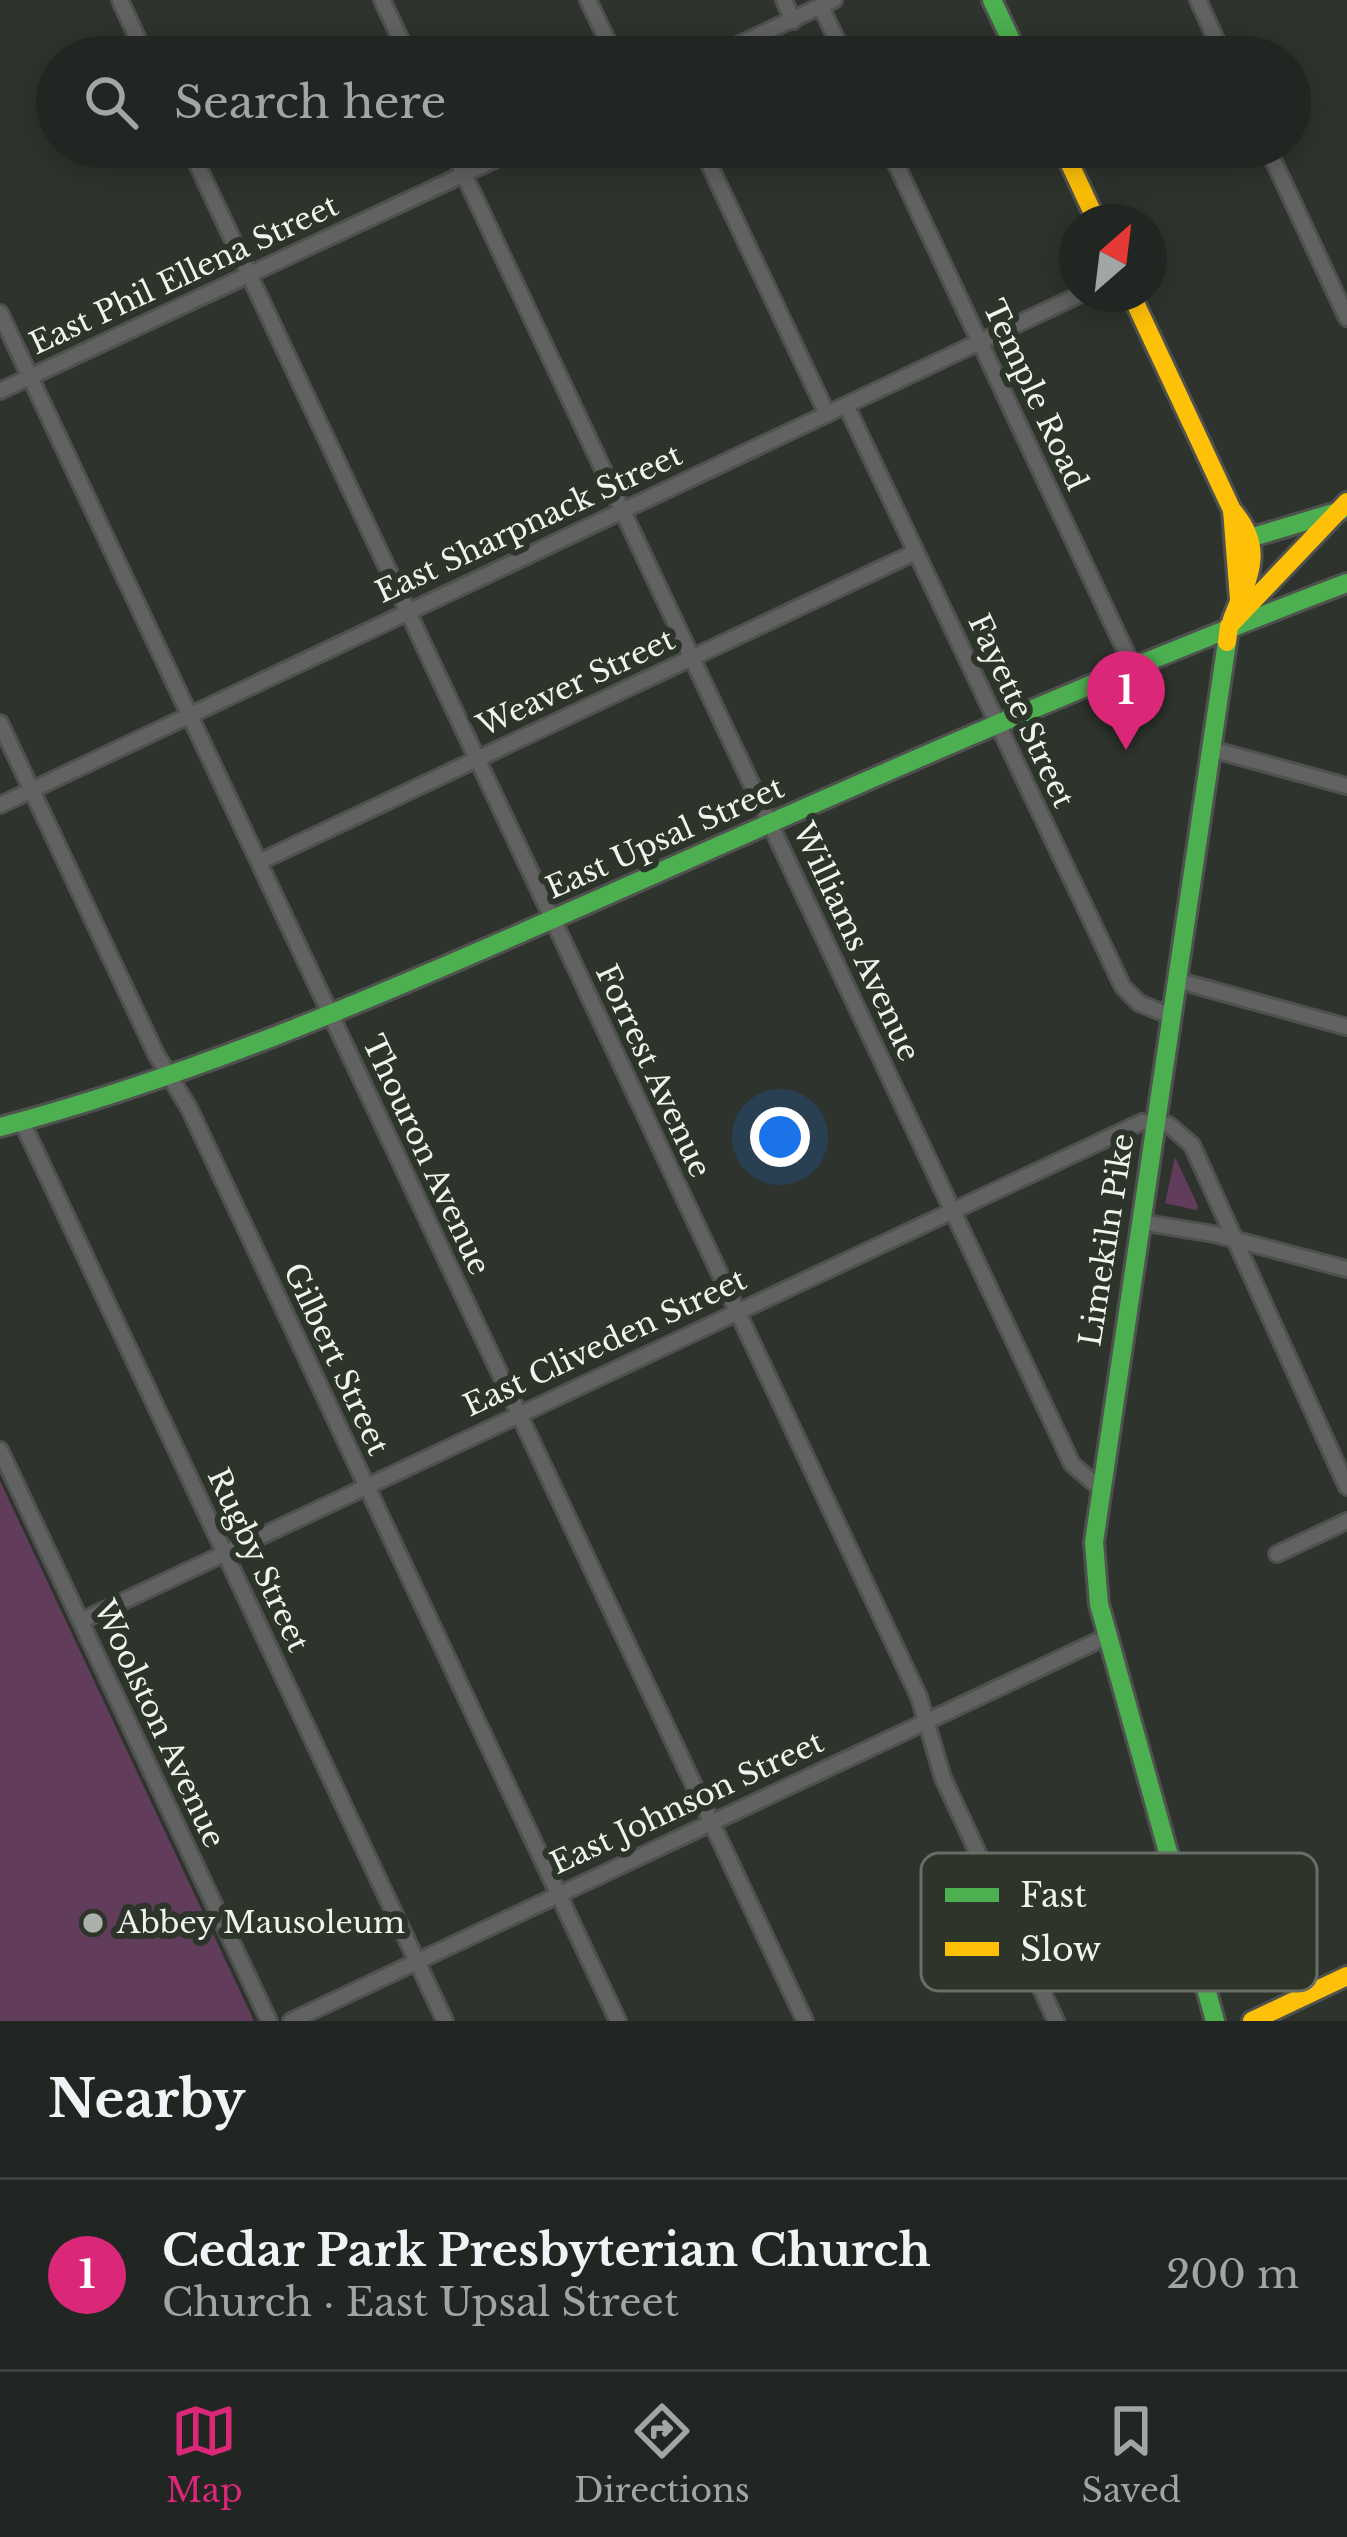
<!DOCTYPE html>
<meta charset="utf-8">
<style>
:root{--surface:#222622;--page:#2e322f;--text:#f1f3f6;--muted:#a2a5a5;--line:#3f4340;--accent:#db2777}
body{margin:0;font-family:"Libre Baskerville",serif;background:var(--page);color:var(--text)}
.compass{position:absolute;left:1059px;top:204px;width:108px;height:108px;border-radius:50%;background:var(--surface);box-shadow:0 6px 30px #0003;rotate:28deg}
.you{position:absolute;left:780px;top:1137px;width:42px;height:42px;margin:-30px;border:9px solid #fff;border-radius:50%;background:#1a73e8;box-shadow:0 0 0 18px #1a73e833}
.badge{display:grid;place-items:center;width:78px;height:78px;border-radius:50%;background:var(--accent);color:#fff;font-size:39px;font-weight:700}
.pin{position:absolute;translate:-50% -99px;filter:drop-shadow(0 3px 6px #0008)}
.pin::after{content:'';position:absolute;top:63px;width:42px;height:36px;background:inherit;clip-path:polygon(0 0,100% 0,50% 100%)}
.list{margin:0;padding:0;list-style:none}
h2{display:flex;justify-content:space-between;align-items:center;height:156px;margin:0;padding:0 48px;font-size:51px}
h2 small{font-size:39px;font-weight:400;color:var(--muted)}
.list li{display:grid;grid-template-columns:78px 1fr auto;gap:36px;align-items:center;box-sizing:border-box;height:192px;padding:0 48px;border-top:3px solid var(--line)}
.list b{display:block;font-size:45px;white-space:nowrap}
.list p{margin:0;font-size:39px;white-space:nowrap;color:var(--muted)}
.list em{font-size:39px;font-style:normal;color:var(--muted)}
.icon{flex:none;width:66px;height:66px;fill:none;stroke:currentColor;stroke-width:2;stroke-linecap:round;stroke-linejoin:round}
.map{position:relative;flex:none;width:1347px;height:2021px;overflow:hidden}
.search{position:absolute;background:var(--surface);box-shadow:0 6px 30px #0003;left:36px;right:36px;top:36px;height:132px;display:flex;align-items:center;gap:30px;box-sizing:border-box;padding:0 42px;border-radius:66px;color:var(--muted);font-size:45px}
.sheet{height:348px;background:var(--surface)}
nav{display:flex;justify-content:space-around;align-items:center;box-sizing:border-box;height:168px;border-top:3px solid var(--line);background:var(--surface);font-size:33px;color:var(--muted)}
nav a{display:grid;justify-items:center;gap:6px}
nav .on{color:var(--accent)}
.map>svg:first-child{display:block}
.green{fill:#613d5b}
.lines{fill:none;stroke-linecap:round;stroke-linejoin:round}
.street-casing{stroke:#4e514d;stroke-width:20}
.fast-casing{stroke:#4e514d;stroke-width:24}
.slow-casing{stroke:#4e514d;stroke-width:24}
.street{stroke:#626262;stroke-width:14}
.fast{stroke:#4caf50;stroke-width:18}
.slow{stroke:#ffc107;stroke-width:18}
.poi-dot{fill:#abb1aa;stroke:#2d352b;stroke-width:4.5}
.labels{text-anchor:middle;stroke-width:12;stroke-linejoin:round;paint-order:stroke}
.street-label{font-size:30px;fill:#eff5ee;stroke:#2d352b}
.poi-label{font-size:30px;fill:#eff5ee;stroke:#2d352b;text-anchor:start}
.key{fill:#2d352b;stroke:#676f66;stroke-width:3}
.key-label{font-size:33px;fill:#eff5ee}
</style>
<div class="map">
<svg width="1347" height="2021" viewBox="0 0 1347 2021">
<rect width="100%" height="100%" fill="#2e332d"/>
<g class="green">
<path d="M 1175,1157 L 1198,1206 L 1196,1210 L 1165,1203 Z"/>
<path d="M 0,1481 L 254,2021 L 0,2021 Z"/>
</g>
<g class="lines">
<g class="street-casing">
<g id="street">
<path d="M 120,0 L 146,57"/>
<path d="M 382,0 L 409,57"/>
<path d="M 588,0 L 615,57"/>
<path d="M 784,0 L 793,21"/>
<path d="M 1198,0 L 1224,57"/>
<path d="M 821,7 L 845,57"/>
<path d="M 712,57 L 834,0"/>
<path d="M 189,147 L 919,1697 L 943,1778 L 1056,2021"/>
<path d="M 451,147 L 1072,1464 L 1101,1489"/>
<path d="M 701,147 L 827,414"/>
<path d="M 888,147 L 1133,667"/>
<path d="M 1267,147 L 1347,318"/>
<path d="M 0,313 L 805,2021"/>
<path d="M 0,391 L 522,147"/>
<path d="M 846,405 L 1123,987 L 1139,1003 L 1171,1016"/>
<path d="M 0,723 L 156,1054 L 189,1108 L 618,2021"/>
<path d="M 1211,749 L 1347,786"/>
<path d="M 0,805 L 1081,294"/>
<path d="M 259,862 L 916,552"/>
<path d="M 1176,980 L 1347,1027"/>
<path d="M 22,1122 L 445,2021"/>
<path d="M 1140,1222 L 1214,1234 L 1347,1269"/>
<path d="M 0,1450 L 269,2021"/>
<path d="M 1277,1554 L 1347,1521"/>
<path d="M 81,1621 L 1142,1122 L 1169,1125 L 1192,1145 L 1347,1487"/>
<path d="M 291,2021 L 1108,1636"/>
</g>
</g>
<g class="fast-casing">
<g id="fast">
<path d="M 992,0 L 1019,57"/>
<path d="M 1253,537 L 1340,511"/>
<path d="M 0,1127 C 212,1071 410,982 610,894 C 854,786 1097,677 1347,583"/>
<path d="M 1215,2021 L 1099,1604 L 1094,1542 L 1227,642"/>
</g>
</g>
<g class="slow-casing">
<g id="slow">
<path d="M 1062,147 L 1097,222"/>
<path d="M 1131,294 L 1232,510 C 1266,549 1249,576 1232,619"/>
<path d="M 1232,510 L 1239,599"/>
<path d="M 1227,642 L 1229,626 L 1347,502"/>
<path d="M 1252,2021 L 1347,1976"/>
</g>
</g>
<use href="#street" class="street"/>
<use href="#fast" class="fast"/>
<use href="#slow" class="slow"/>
</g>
<circle class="poi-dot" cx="93" cy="1923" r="12"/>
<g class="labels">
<g class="street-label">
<text transform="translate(184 275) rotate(-25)" y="10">East Phil Ellena Street</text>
<text transform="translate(1035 395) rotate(65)" y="10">Temple Road</text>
<text transform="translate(529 524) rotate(-25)" y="10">East Sharpnack Street</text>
<text transform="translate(576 683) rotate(-25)" y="10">Weaver Street</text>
<text transform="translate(1021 711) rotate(65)" y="10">Fayette Street</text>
<text transform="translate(665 838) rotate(-24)" y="10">East Upsal Street</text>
<text transform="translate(856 942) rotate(65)" y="10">Williams Avenue</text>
<text transform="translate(653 1071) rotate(65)" y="10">Forrest Avenue</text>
<text transform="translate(426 1155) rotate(65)" y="10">Thouron Avenue</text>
<text transform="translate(1107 1240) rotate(-81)" y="10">Limekiln Pike</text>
<text transform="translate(605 1343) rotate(-25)" y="10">East Cliveden Street</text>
<text transform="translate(336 1359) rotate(65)" y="10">Gilbert Street</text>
<text transform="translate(258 1560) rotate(65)" y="10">Rugby Street</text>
<text transform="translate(159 1724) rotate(65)" y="10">Woolston Avenue</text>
<text transform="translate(687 1803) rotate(-25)" y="10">East Johnson Street</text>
</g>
<g class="poi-label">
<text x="117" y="1933">Abbey Mausoleum</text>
</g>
</g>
<rect x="921" y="1853" width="396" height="138" rx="18" class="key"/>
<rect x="945" y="1888" width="54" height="14" fill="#4caf50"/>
<rect x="945" y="1942" width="54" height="14" fill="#ffc107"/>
<g class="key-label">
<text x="1020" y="1907">Fast</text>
<text x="1020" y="1961">Slow</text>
</g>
</svg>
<svg class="compass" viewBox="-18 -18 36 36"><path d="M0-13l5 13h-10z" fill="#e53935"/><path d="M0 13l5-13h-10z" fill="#a2a5a5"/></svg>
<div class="you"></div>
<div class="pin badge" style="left:1126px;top:750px">1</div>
<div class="search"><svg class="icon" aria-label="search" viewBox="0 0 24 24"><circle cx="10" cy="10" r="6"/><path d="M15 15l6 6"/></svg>Search here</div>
</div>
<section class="sheet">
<h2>Nearby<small></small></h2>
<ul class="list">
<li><span class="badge">1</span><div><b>Cedar Park Presbyterian Church</b><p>Church · East Upsal Street</p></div><em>200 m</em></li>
</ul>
</section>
<nav>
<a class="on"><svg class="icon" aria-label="map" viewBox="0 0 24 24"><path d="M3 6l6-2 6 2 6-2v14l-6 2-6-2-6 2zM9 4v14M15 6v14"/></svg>Map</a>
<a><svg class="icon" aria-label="directions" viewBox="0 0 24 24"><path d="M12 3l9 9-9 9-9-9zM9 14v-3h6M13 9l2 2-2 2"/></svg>Directions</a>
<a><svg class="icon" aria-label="saved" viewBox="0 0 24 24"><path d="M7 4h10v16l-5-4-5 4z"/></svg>Saved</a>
</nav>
